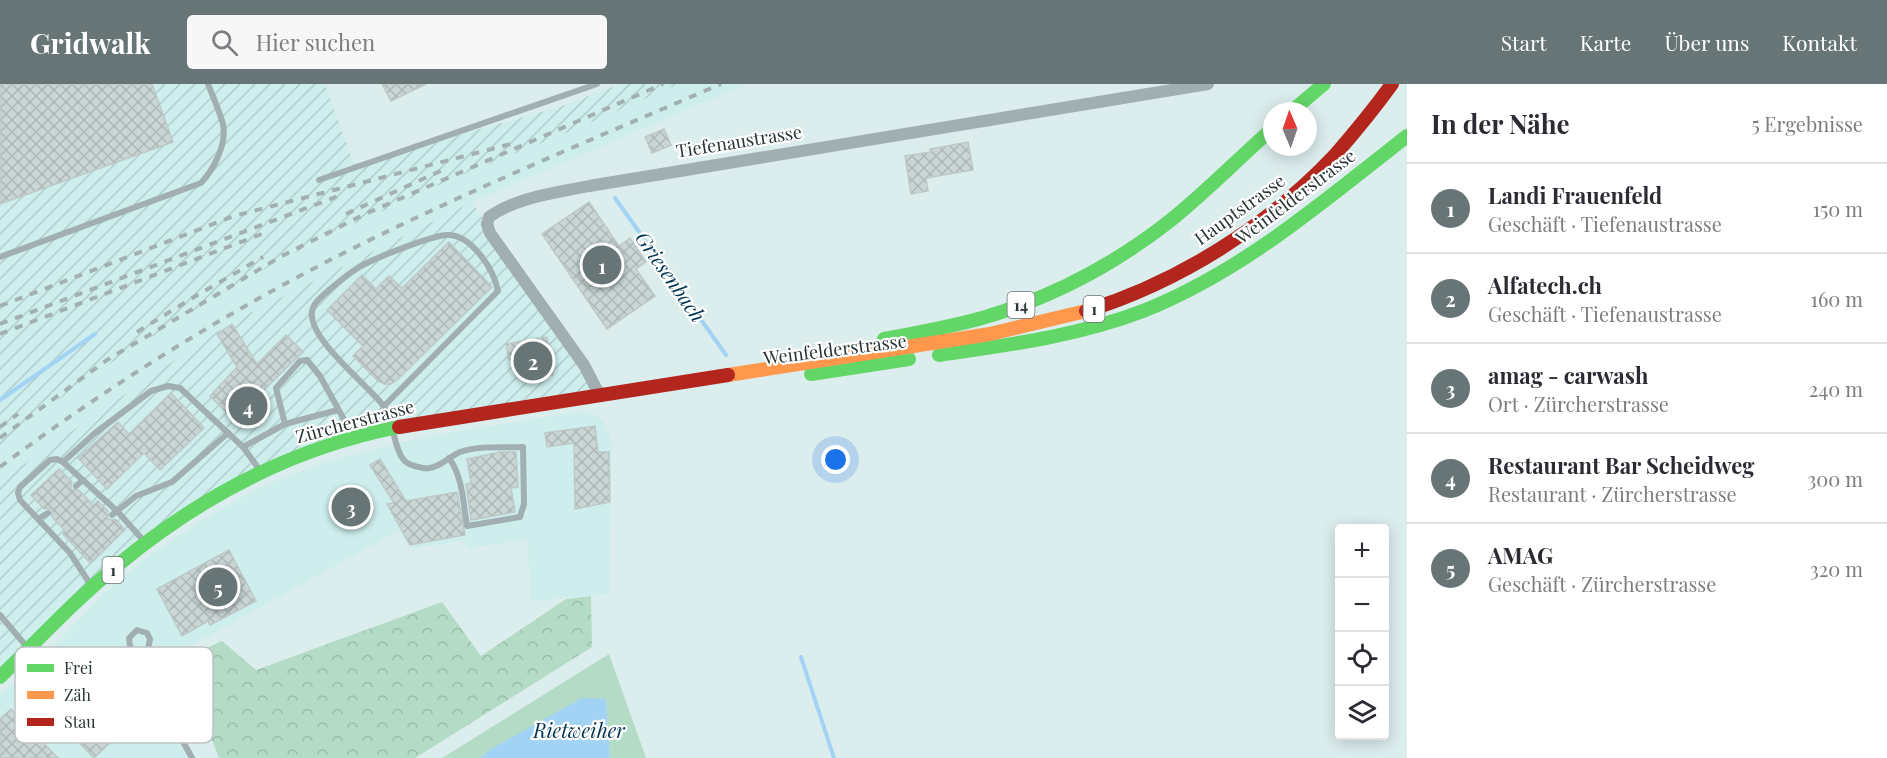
<!DOCTYPE html>
<html lang="de">
<meta charset="utf-8">
<style>
:root{--surface:#fff;--page:#f7f7f7;--text:#2b2b33;--muted:#7c7c81;--line:#e1e1e2;--accent:#677576}
body{margin:0;font-family:"Playfair Display",serif;background:var(--page);color:var(--text)}
.controls{position:absolute;right:18px;bottom:18px;display:grid;overflow:hidden;border-radius:6px;box-shadow:0 3px 15px #0003}
.controls button{width:54px;height:54px;display:grid;place-items:center;padding:0;border:0;border-bottom:2px solid var(--line);background:var(--surface);color:var(--text);font:30px sans-serif}
.compass{position:absolute;left:1263px;top:18px;width:54px;height:54px;border-radius:50%;background:var(--surface);box-shadow:0 3px 15px #0003;rotate:358deg}
.you{position:absolute;left:836px;top:376px;width:21px;height:21px;margin:-15px;border:4px solid #fff;border-radius:50%;background:#1a73e8;box-shadow:0 0 0 9px #1a73e833}
.badge{display:grid;place-items:center;width:39px;height:39px;border-radius:50%;background:var(--accent);color:#fff;font-size:20px;font-weight:700}
.pin{position:absolute;translate:-50% -50%;border:3px solid #fff;box-shadow:0 2px 6px #0006}
.list{margin:0;padding:0;list-style:none}
h2{display:flex;justify-content:space-between;align-items:center;height:78px;margin:0;padding:0 24px;font-size:26px}
h2 small{font-size:20px;font-weight:400;color:var(--muted)}
.list li{display:grid;grid-template-columns:39px 1fr auto;gap:18px;align-items:center;box-sizing:border-box;height:90px;padding:0 24px;border-top:2px solid var(--line)}
.list b{display:block;font-size:22px;white-space:nowrap}
.list p{margin:0;font-size:20px;white-space:nowrap;color:var(--muted)}
.list em{font-size:20px;font-style:normal;color:var(--muted)}
.icon{flex:none;width:33px;height:33px;fill:none;stroke:currentColor;stroke-width:2;stroke-linecap:round;stroke-linejoin:round}
.map{position:relative;flex:none;width:1407px;height:674px;overflow:hidden}
header{display:flex;align-items:center;gap:36px;box-sizing:border-box;height:84px;padding:0 30px;background:var(--accent);color:#fff}
header strong{font-size:28px}
nav{display:flex;gap:33px;margin-inline-start:auto;font-size:21px}
.search{width:420px;height:54px;background:var(--page);display:flex;align-items:center;gap:15px;box-sizing:border-box;padding:0 21px;border-radius:6px;color:var(--muted);font-size:22px}
main{display:flex}
aside{flex:1;background:var(--surface)}
.map>svg:first-child{display:block}
.built{fill:#ceeeee}
.industrial{fill:url(#industrial-furrows)}
.green{fill:#b4dbc5}
.forest{fill:url(#forest-crowns)}
.water{fill:#a2d3f4}
.lines{fill:none;stroke-linecap:round;stroke-linejoin:round}
.stream{stroke:#a2d3f4;stroke-width:4}
.building{fill:url(#building-cross-hatch);stroke:#bcc9c7;stroke-width:1.5}
.lane{stroke:#a1afb2;stroke-width:6}
.street{stroke:#a1afb2;stroke-width:12}
.fast{stroke:#63d668;stroke-width:14}
.slow{stroke:#ff974d;stroke-width:14}
.jam{stroke:#b3261e;stroke-width:14}
.rail{stroke:#a3b0b1;stroke-width:4;stroke-dasharray:8 8;stroke-linecap:butt}
.labels{text-anchor:middle;stroke-width:4.5;stroke-linejoin:round;paint-order:stroke}
.shield{fill:#fff;stroke:#687272;stroke-width:1.5}
.shield-label{font-size:16px;font-weight:bold;fill:#283536}
.street-label{font-size:18px;fill:#283536;stroke:#fff}
.water-label{font-size:20px;font-style:italic;fill:#003452;stroke:#fff}
.key{fill:#fff;stroke:#bec2c3;stroke-width:1.5}
.key-label{font-size:16px;fill:#283536}
</style>
<header>
<strong>Gridwalk</strong>
<div class="search"><svg class="icon" aria-label="search" viewBox="0 0 24 24"><circle cx="10" cy="10" r="6"/><path d="M15 15l6 6"/></svg>Hier suchen</div>
<nav><a>Start</a><a>Karte</a><a>Über uns</a><a>Kontakt</a></nav>
</header>
<main>
<div class="map">
<svg width="1407" height="674" viewBox="0 0 1407 674">
<defs>
<pattern id="industrial-furrows" width="10" height="10" patternUnits="userSpaceOnUse" patternTransform="scale(1.5)"><rect width="10" height="10" fill="#ceeeee"/><path d="M-1 1l2-2M0 10L10 0M9 11l2-2" fill="none" stroke="#b1cdcd"/></pattern>
<pattern id="forest-crowns" width="20" height="18" patternUnits="userSpaceOnUse" patternTransform="scale(1.5)"><rect width="20" height="18" fill="#b4dbc5"/><path d="M2 6a3 3 0 1 1 6 0M12 15a3 3 0 1 1 6 0" fill="none" stroke="#9bbdaa"/></pattern>
<pattern id="building-cross-hatch" width="8" height="8" patternUnits="userSpaceOnUse" patternTransform="scale(1.5)"><rect width="8" height="8" fill="#c9d6d5"/><path d="M0 0l8 8M0 8l8-8" fill="none" stroke="#adb8b7"/></pattern>
</defs>
<rect width="100%" height="100%" fill="#dceded"/>
<g class="built">
<path d="M 679,0 L 747,0 L 472,118 L 240,234 L 205,255 L 0,397 L 0,363 L 81,297 L 198,224 L 274,180 L 326,153 L 457,93 L 576,45 Z"/>
<path d="M 583,327 L 596,331 L 604,338 L 612,356 L 609,510 L 530,517 L 528,456 L 467,464 L 465,456 L 412,465 L 398,447 L 166,576 L 157,601 L 196,674 L 0,674 L 0,611 L 66,550 L 102,511 L 155,467 L 213,429 L 265,401 L 326,378 L 387,362 L 441,350 Z"/>
</g>
<g class="industrial">
<path d="M 0,0 L 325,0 L 354,80 L 559,23 L 621,0 L 679,0 L 576,45 L 457,93 L 326,153 L 274,180 L 198,224 L 82,297 L 0,363 Z"/>
<path d="M 472,118 L 599,310 L 336,359 L 198,422 L 0,593 L 0,397 L 205,255 L 240,234 Z"/>
</g>
<path class="green" d="M 609,570 L 646,674 L 610,674 L 606,615 L 491,665 L 480,674 L 442,674 Z"/>
<path class="forest" d="M 591,512 L 592,563 L 415,674 L 219,674 L 181,576 L 222,557 L 256,586 L 442,518 L 481,572 L 566,515 Z"/>
<path class="water" d="M 582,614 L 606,615 L 610,674 L 480,674 L 491,665 Z"/>
<g class="lines">
<g class="stream">
<path d="M 615,114 L 726,271"/>
<path d="M 0,316 L 95,250"/>
<path d="M 801,573 L 834,674"/>
</g>
</g>
<g class="building">
<path d="M 0,0 L 152,0 L 173,58 L 0,120 Z"/>
<path d="M 382,0 L 426,0 L 391,17 Z"/>
<path d="M 664,45 L 671,61 L 652,69 L 645,53 Z"/>
<path d="M 968,58 L 973,86 L 926,94 L 928,107 L 911,110 L 905,72 L 931,68 L 930,65 Z"/>
<path d="M 589,118 L 619,162 L 630,154 L 646,178 L 636,185 L 655,212 L 607,245 L 542,150 Z"/>
<path d="M 449,158 L 492,203 L 397,296 L 391,300 L 384,300 L 378,297 L 353,272 L 363,262 L 327,226 L 362,191 L 376,205 L 389,192 L 402,204 Z"/>
<path d="M 232,240 L 257,280 L 286,251 L 303,268 L 257,312 L 262,317 L 248,332 L 242,326 L 233,335 L 210,312 L 237,283 L 217,250 Z"/>
<path d="M 547,253 L 553,291 L 522,296 L 519,275 L 509,276 L 506,260 Z"/>
<path d="M 171,309 L 204,344 L 160,386 L 144,369 L 107,405 L 78,374 L 118,338 L 129,350 Z"/>
<path d="M 595,342 L 598,368 L 609,368 L 610,418 L 575,425 L 574,359 L 547,363 L 545,349 Z"/>
<path d="M 500,368 L 516,368 L 518,403 L 511,404 L 515,428 L 471,436 L 466,400 L 471,399 L 467,375 Z"/>
<path d="M 380,375 L 406,417 L 457,408 L 465,451 L 410,461 L 387,420 L 394,419 L 370,381 Z"/>
<path d="M 59,385 L 72,398 L 71,402 L 72,406 L 79,406 L 93,421 L 98,417 L 108,427 L 107,431 L 108,435 L 112,436 L 115,435 L 125,446 L 90,479 L 63,450 L 65,447 L 52,433 L 52,426 L 48,424 L 44,425 L 31,411 Z"/>
<path d="M 354,404 L 369,432 L 348,443 L 334,415 Z"/>
<path d="M 229,466 L 256,517 L 210,541 L 208,537 L 182,552 L 157,505 Z"/>
<path d="M 70,607 L 115,654 L 94,674 L 49,628 Z"/>
<path d="M 11,625 L 58,674 L 0,674 L 0,635 Z"/>
</g>
<g class="lines">
<g class="lane">
<path d="M 319,96 L 597,0"/>
<path d="M 0,173 L 201,99 C 214,85 227,60 223,40 C 219,26 213,13 208,0"/>
<path d="M 384,322 L 498,207 C 494,186 471,149 446,151 C 428,153 378,173 361,182 C 353,186 319,213 315,220 C 313,223 311,229 312,232 C 313,258 365,299 382,320 C 394,336 393,362 403,375 C 407,381 417,383 423,384 C 436,387 448,373 460,368 C 479,361 503,364 523,363 L 524,420 L 520,433 L 467,442 C 463,419 463,393 449,374"/>
<path d="M 285,340 L 276,304 L 300,277 L 307,276 L 320,292 L 352,350"/>
<path d="M 243,363 L 285,340 L 338,326"/>
<path d="M 63,378 L 95,349 L 151,307 L 168,302 L 180,304 L 243,363 L 259,385"/>
<path d="M 76,402 L 83,396"/>
<path d="M 112,431 L 136,412 L 172,398 L 228,349"/>
<path d="M 38,435 L 48,429"/>
<path d="M 90,500 L 70,469 L 20,416 L 18,409 L 20,403 L 50,376 L 57,375 L 63,378 L 117,427 L 143,456"/>
<path d="M 0,531 L 27,563"/>
<path d="M 144,586 L 150,555 L 147,549 L 137,546 L 129,554 L 130,562 L 192,674"/>
</g>
<path class="street" d="M 599,310 L 584,281 L 490,149 L 487,140 L 489,133 C 517,113 556,109 589,102 L 1208,0"/>
<g class="fast">
<path d="M 1292,27 L 1324,0"/>
<path d="M 884,255 C 917,249 950,243 982,234 C 1051,214 1114,181 1171,136 C 1206,108 1238,75 1272,45"/>
<path d="M 939,271 C 1008,261 1078,252 1143,227 C 1242,188 1324,117 1407,52"/>
<path d="M 811,290 L 909,275"/>
<path d="M 0,593 C 39,555 77,514 119,480 C 200,413 295,363 399,343"/>
</g>
<path class="slow" d="M 728,291 L 990,250 L 1086,227"/>
<g class="jam">
<path d="M 1086,227 C 1179,198 1268,142 1335,71 C 1355,48 1374,25 1392,0"/>
<path d="M 399,343 L 728,291"/>
</g>
<g class="rail">
<path d="M 346,130 L 447,84"/>
<path d="M 0,222 L 234,132 L 511,60"/>
<path d="M 0,240 L 341,111"/>
<path d="M 137,248 L 194,213 L 263,173"/>
<path d="M 0,250 L 267,148"/>
<path d="M 0,343 L 18,330"/>
<path d="M 0,354 L 107,276 L 280,173 L 365,130 L 663,0"/>
<path d="M 0,383 C 119,294 246,216 380,151 C 491,97 607,49 721,0"/>
</g>
</g>
<g class="labels">
<g class="shield">
<rect x="1007.5" y="208" width="27" height="26" rx="4.5"/>
<rect x="1083.5" y="212" width="21" height="26" rx="4.5"/>
<rect x="102.5" y="473" width="21" height="26" rx="4.5"/>
</g>
<g class="shield-label">
<text x="1021" y="227">14</text>
<text x="1094" y="231">1</text>
<text x="113" y="492">1</text>
</g>
<g class="street-label">
<text transform="translate(739 58) rotate(-9)" y="6">Tiefenaustrasse</text>
<text transform="translate(1296 113) rotate(-37)" y="6">Weinfelderstrasse</text>
<text transform="translate(1240 126) rotate(-36)" y="6">Hauptstrasse</text>
<text transform="translate(835 266) rotate(-7)" y="6">Weinfelderstrasse</text>
<text transform="translate(355 338) rotate(-15)" y="6">Zürcherstrasse</text>
</g>
<g class="water-label">
<text transform="translate(670 193) rotate(55)" y="7">Griesenbach</text>
<text x="579" y="654">Rietweiher</text>
</g>
</g>
<rect x="15" y="563" width="198" height="96" rx="9" class="key"/>
<rect x="27" y="580" width="27" height="8" fill="#63d668"/>
<rect x="27" y="607" width="27" height="8" fill="#ff974d"/>
<rect x="27" y="634" width="27" height="8" fill="#b3261e"/>
<g class="key-label">
<text x="64" y="590">Frei</text>
<text x="64" y="617">Zäh</text>
<text x="64" y="644">Stau</text>
</g>
</svg>
<div class="controls">
<button>+</button>
<button>−</button>
<button><svg class="icon" aria-label="locate" viewBox="0 0 24 24"><circle cx="12" cy="12" r="6"/><path d="M12 2v4M12 18v4M2 12h4M18 12h4"/></svg></button>
<button><svg class="icon" aria-label="layers" viewBox="0 0 24 24"><path d="M12 4l9 5-9 5-9-5zM3 14l9 5 9-5"/></svg></button>
</div>
<svg class="compass" viewBox="-18 -18 36 36"><path d="M0-13l5 13h-10z" fill="#e53935"/><path d="M0 13l5-13h-10z" fill="#7c7c81"/></svg>
<div class="you"></div>
<div class="pin badge" style="left:602px;top:181px">1</div>
<div class="pin badge" style="left:533px;top:277px">2</div>
<div class="pin badge" style="left:351px;top:423px">3</div>
<div class="pin badge" style="left:248px;top:322px">4</div>
<div class="pin badge" style="left:218px;top:503px">5</div>
</div>
<aside>
<h2>In der Nähe<small>5 Ergebnisse</small></h2>
<ul class="list">
<li><span class="badge">1</span><div><b>Landi Frauenfeld</b><p>Geschäft · Tiefenaustrasse</p></div><em>150 m</em></li>
<li><span class="badge">2</span><div><b>Alfatech.ch</b><p>Geschäft · Tiefenaustrasse</p></div><em>160 m</em></li>
<li><span class="badge">3</span><div><b>amag - carwash</b><p>Ort · Zürcherstrasse</p></div><em>240 m</em></li>
<li><span class="badge">4</span><div><b>Restaurant Bar Scheidweg</b><p>Restaurant · Zürcherstrasse</p></div><em>300 m</em></li>
<li><span class="badge">5</span><div><b>AMAG</b><p>Geschäft · Zürcherstrasse</p></div><em>320 m</em></li>
</ul>
</aside>
</main>
